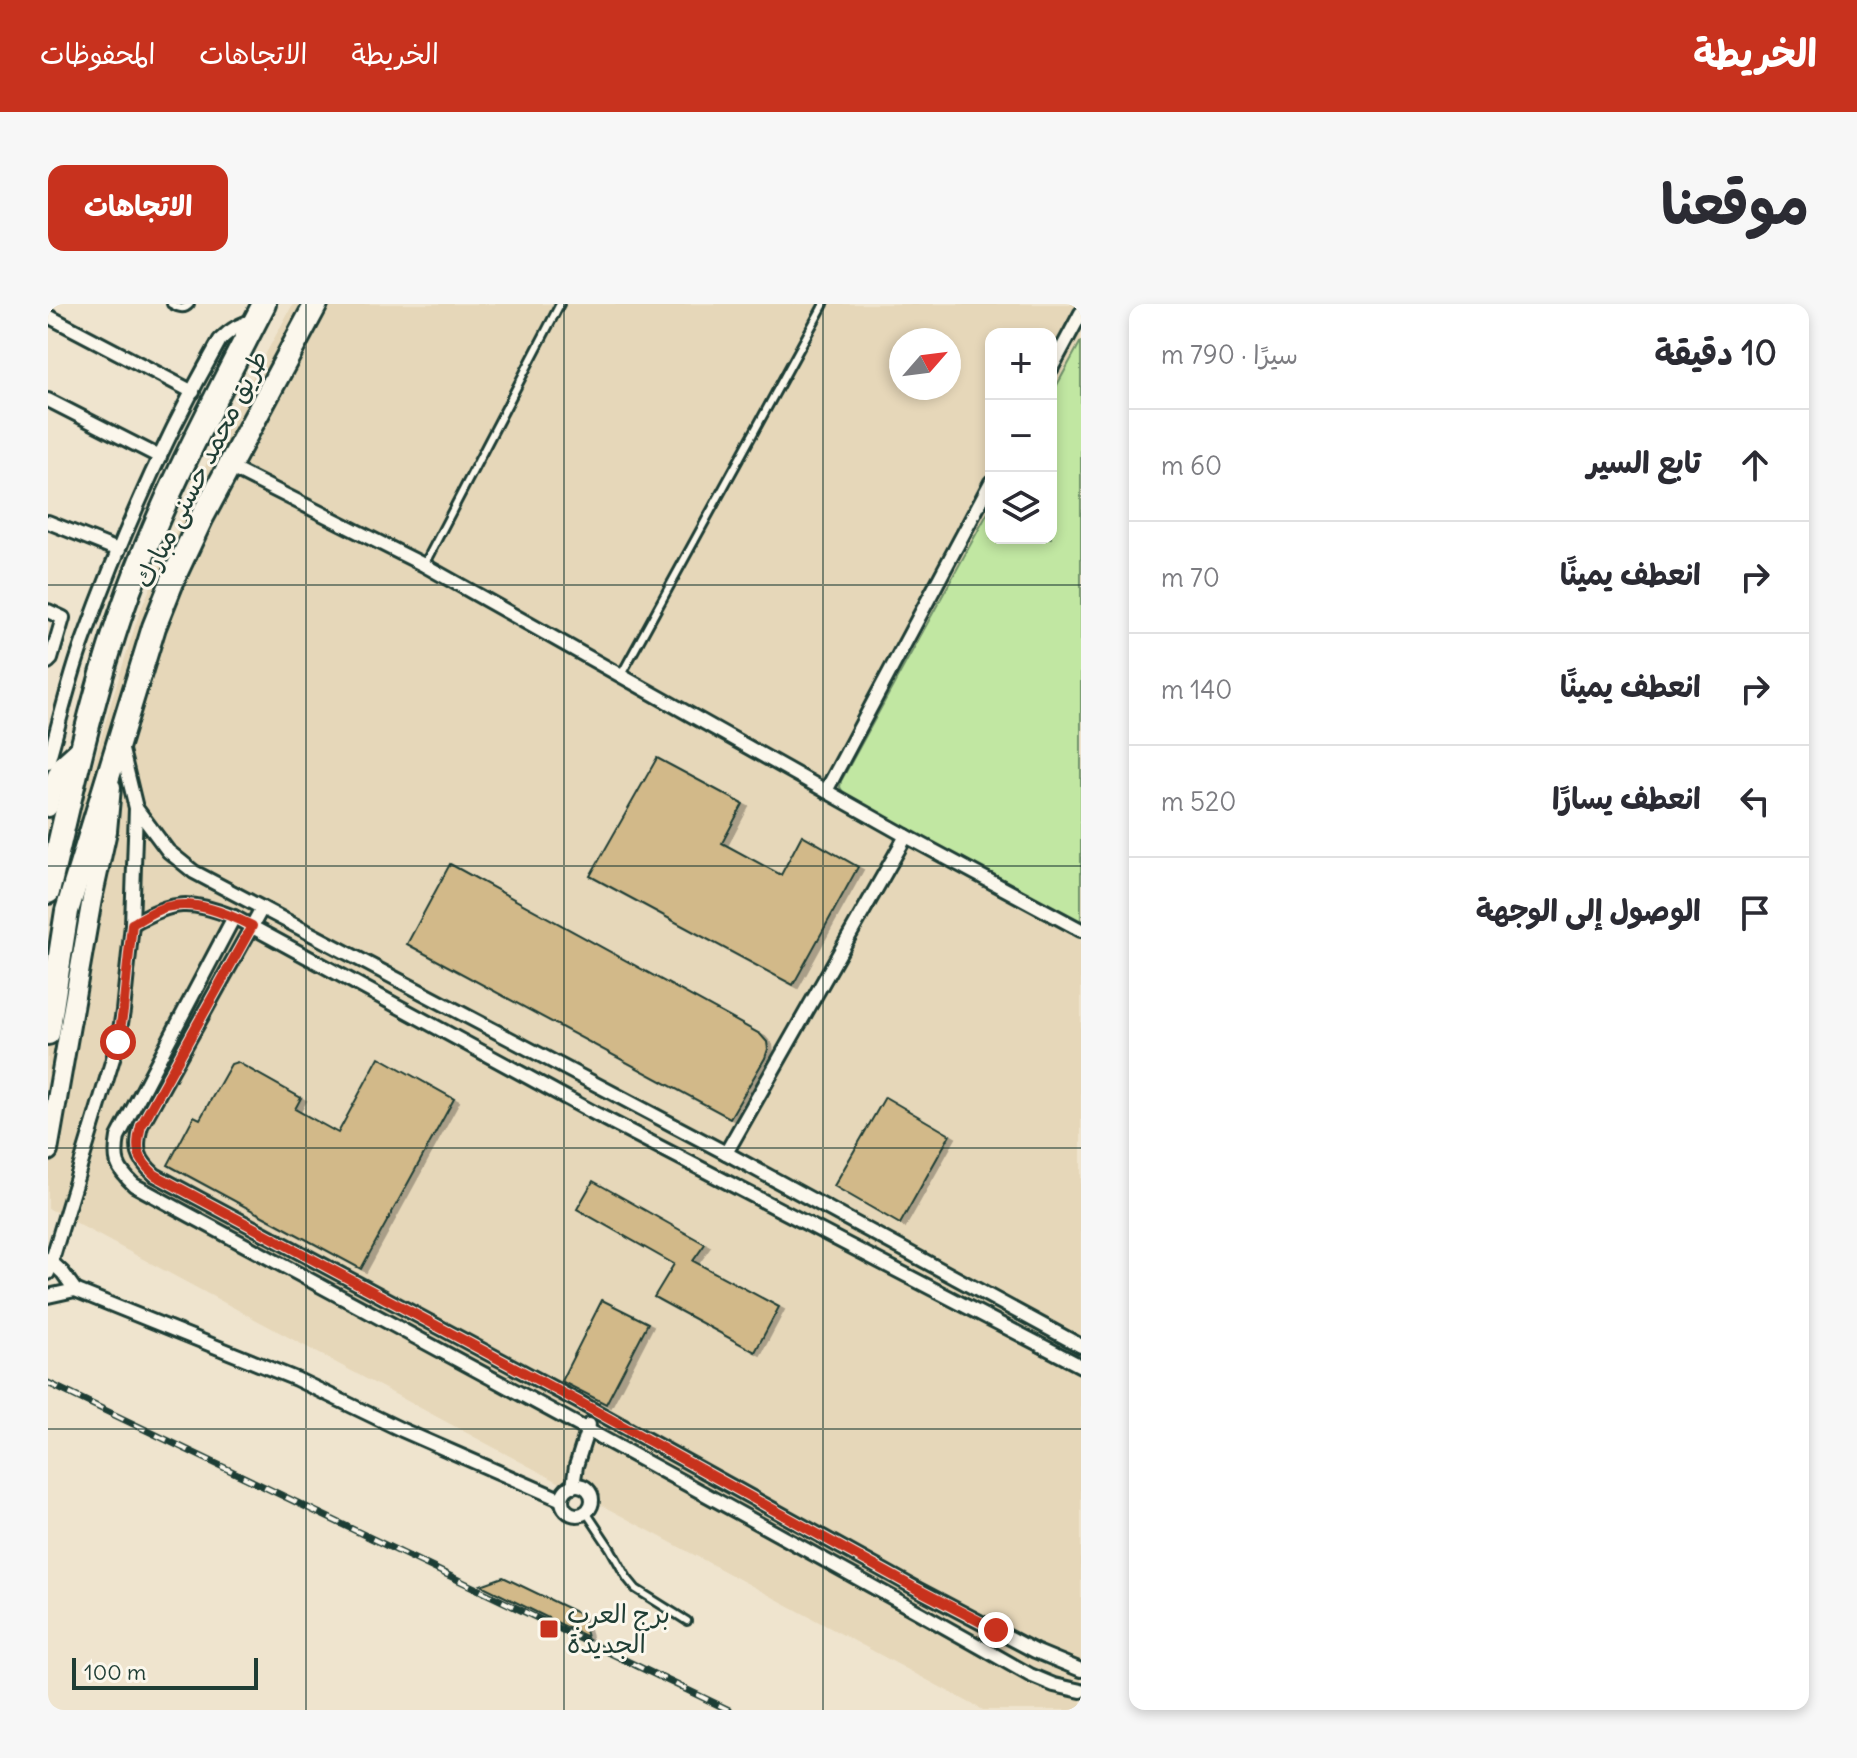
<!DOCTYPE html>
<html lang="ar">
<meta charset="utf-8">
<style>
:root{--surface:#fff;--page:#f7f7f7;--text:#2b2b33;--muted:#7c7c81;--line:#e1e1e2;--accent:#c8321e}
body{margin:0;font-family:Delius,"Playpen Sans Arabic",sans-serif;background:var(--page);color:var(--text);direction:rtl}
.controls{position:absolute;right:24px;top:24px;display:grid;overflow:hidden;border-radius:16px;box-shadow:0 4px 12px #0003}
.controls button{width:72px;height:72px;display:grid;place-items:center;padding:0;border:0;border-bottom:2px solid var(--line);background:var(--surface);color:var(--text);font:40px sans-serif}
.compass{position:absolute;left:841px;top:24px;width:72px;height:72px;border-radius:50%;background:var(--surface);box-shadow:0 4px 12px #0003;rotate:62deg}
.scale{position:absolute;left:24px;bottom:20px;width:186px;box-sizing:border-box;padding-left:8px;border:4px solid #1f3d34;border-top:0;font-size:22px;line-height:28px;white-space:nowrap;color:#1f3d34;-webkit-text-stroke:6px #fbf7ec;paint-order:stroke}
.stop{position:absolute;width:24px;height:24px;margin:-18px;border:6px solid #c8321e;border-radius:50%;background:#fff}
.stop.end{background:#c8321e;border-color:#fff;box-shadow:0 2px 8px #0008}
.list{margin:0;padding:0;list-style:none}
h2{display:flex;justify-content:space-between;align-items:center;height:104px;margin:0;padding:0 32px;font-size:34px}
h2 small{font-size:26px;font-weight:400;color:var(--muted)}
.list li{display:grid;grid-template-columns:52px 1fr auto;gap:24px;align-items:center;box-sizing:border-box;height:112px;padding:0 32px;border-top:2px solid var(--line)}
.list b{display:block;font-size:30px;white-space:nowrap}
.list em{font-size:26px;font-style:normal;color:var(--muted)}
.icon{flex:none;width:44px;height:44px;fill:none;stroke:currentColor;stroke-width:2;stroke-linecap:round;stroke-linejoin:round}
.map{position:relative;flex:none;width:1033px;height:1406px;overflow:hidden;direction:ltr;border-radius:16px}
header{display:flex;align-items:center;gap:48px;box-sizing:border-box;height:112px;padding:0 40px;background:var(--accent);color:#fff}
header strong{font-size:38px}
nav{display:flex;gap:44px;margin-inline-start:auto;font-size:28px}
.intro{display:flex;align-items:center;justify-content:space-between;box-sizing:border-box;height:192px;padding:0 48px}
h1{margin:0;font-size:56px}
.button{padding:20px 36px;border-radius:16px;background:var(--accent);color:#fff;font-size:28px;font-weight:700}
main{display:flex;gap:48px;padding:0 48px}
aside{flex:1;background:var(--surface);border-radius:16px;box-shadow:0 4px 12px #0003}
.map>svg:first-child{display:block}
.built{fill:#e6d7b9;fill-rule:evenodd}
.green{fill:#c1e7a2;stroke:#70926b;stroke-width:2}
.building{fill:#d2b989;stroke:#1f3d34;stroke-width:2;filter:url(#shadow)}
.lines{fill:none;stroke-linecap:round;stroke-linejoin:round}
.lane-casing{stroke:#1f3d34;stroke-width:12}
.street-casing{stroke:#1f3d34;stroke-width:18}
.secondary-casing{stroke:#1f3d34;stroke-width:24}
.highway-casing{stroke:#1f3d34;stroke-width:28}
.lane{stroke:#fbf7ec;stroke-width:6}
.street{stroke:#fbf7ec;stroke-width:12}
.secondary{stroke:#fbf7ec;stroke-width:18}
.highway{stroke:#fbf7ec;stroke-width:22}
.rail-casing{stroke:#1f3d34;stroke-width:7}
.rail{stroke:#fbf7ec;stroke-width:4;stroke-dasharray:12;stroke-linecap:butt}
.route{stroke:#c8321e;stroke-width:10}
.grid{fill:none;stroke:#1f3d34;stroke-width:2;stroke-opacity:0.55}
.poi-dot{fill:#c8321e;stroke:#fbf7ec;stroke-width:3}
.labels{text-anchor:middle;stroke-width:6;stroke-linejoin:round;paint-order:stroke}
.street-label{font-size:26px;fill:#1f3d34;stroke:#fbf7ec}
.poi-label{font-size:26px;fill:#1f3d34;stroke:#fbf7ec;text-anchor:start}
</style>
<header>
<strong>الخريطة</strong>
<nav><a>الخريطة</a><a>الاتجاهات</a><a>المحفوظات</a></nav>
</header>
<div class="intro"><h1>موقعنا</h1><a class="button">الاتجاهات</a></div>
<main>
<aside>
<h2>10 دقيقة<small>سيرًا · 790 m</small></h2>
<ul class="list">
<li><svg class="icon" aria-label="ahead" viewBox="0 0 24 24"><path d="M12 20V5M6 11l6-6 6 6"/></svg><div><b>تابع السير</b></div><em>60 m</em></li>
<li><svg class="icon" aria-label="right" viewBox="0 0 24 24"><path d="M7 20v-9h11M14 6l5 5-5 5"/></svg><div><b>انعطف يمينًا</b></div><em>70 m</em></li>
<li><svg class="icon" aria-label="right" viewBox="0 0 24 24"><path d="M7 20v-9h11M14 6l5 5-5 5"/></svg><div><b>انعطف يمينًا</b></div><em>140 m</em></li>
<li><svg class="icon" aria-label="left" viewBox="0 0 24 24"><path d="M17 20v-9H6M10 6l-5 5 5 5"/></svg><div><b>انعطف يسارًا</b></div><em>520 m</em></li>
<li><svg class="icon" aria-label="arrive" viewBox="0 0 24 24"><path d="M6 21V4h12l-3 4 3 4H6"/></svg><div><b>الوصول إلى الوجهة</b></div></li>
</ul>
</aside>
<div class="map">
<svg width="1033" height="1406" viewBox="0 0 1033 1406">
<defs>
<filter id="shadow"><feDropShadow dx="5" dy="3" stdDeviation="0" flood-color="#0004"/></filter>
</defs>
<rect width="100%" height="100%" fill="#efe4ce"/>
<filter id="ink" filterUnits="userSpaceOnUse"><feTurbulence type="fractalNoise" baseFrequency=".0125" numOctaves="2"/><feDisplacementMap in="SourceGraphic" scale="16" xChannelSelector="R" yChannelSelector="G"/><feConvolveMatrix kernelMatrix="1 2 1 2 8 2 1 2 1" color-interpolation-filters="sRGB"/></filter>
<g filter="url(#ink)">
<path class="built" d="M 245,0 L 1033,0 L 1033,1406 L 935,1406 L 0,904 L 0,669 L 27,525 L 65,392 L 92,307 L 164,148 ZM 943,30 L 1003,30 L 1003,234 L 943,234 ZM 853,36 L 901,36 L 901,84 L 853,84 Z"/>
<path class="green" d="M 1033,37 L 1033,621 L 797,492 L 792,483 L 793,477 L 943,203 L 943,234 L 1003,234 L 1003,92 Z"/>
<g class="building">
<path d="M 609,454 L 695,500 L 674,539 L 733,571 L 754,531 L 810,563 L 745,681 L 542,572 Z"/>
<path d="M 402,560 L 712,730 L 719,738 L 720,745 L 717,754 L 682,814 L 359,640 Z"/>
<path d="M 331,753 L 406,795 L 313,965 L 120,861 L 146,812 L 152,815 L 183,760 L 189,758 L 253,794 L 247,805 L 290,829 Z"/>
<path d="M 837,793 L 902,831 L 852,920 L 786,882 Z"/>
<path d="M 545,877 L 657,940 L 645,957 L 731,1003 L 707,1048 L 606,993 L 626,960 L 529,905 Z"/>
<path d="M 554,996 L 600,1019 L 558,1100 L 513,1077 Z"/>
<path d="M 455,1273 L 532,1310 L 539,1333 L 433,1281 Z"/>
</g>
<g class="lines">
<g class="lane-casing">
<g id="lane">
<path d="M 123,0 C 130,4 136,7 142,0"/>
<path d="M 376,261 L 512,0"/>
<path d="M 573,371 L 776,0"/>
<path d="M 538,1208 L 562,1244 L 579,1274 L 588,1285 L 639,1317"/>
</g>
</g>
<g class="street-casing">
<g id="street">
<path d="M 0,12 L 145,88"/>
<path d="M 1003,65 L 1033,9"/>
<path d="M 0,96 L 112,153"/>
<path d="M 181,163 L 376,261 L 858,532 L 1033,626"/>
<path d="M 0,218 L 70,246"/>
<path d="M 0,307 L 15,314 L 3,355 L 0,358"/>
<path d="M 0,458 C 12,417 21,375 36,335 C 73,233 118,131 172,36 C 183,25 193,19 208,16"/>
<path d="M 778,487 L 943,178"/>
<path d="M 88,504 L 120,547 L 146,568 L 678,849 L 1033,1042"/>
<path d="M 214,604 L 93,822 C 87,845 89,855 107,871 L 531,1098 L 867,1284 L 987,1347 L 1033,1366"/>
<path d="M 186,613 L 70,833 C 66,856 68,864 86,881 C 385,1043 686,1203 982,1371 L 1006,1381 L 1033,1387"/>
<path d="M 84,620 C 126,596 141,596 186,613 L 546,809 L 1033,1062"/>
<path d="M 678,849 L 858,532"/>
<path d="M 0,955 L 15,969 L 27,986"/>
<path d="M 0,969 L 70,738 L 75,707 L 84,620 L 88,504 L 73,442"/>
<path d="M 27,986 L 248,1075 L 354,1126 L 514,1196"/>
<path d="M 0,992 L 27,986"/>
<circle cx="529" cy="1196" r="15"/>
<path d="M 525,1182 L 528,1162 L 541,1121"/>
</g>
</g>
<g class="secondary-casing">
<g id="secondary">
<path d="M 0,503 L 6,478 L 14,461 L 34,443"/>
<path d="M 0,847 L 44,595 L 59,527 L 63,483"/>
</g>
</g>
<g class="highway-casing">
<g id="highway">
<path d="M 0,588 C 24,487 45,385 81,287 C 117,188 168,94 216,0"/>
<path d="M 0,729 L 19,607 L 106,323 L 128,268 L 153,215 L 268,0"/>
</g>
</g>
<use href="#lane" class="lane"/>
<use href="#street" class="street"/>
<use href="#secondary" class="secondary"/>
<use href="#highway" class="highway"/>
<g class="rail-casing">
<path id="rail" d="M 0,1079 L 681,1406"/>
</g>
<use href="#rail" class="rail"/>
</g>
</g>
<g class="lines" filter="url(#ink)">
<path class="route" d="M 70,738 L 75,707 L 84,620 C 95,614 106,606 118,603 C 148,596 178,609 204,622 L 93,822 C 87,845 89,855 107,871 L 531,1098 L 867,1284 L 948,1326"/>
</g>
<path class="grid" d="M 258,0 L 258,1406M 516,0 L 516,1406M 775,0 L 775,1406M 0,281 L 1033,281M 0,562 L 1033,562M 0,844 L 1033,844M 0,1125 L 1033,1125"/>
<rect class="poi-dot" x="491" y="1315" width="20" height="20" rx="4"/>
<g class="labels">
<g class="street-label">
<text transform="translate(153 165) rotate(-63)" y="9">طريق محمد حسنى مبارك</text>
</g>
<g class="poi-label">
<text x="519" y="1319">برج العرب<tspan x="519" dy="30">الجديدة</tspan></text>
</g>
</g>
</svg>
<div class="controls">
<button>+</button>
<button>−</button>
<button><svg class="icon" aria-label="layers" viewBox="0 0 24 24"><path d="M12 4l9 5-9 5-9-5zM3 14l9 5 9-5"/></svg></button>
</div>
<svg class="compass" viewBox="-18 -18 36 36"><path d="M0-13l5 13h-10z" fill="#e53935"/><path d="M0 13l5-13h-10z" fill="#7c7c81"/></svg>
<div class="scale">100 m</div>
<div class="stop" style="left:70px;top:738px"></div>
<div class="stop end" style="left:948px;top:1326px"></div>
</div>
</main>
